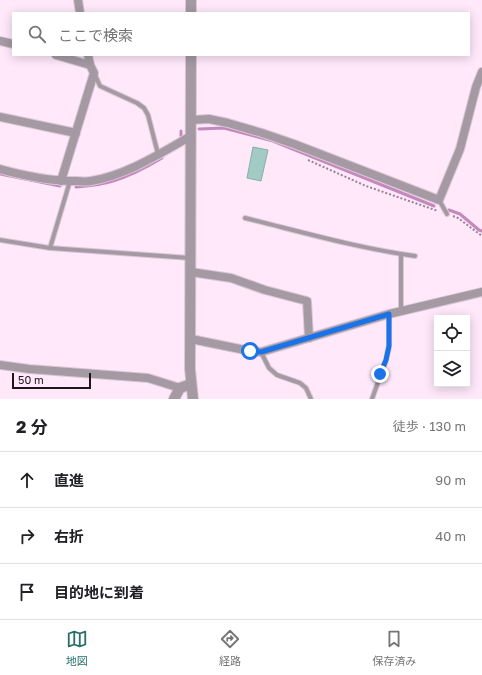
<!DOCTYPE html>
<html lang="ja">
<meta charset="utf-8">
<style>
:root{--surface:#fff;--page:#f6f6f6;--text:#202124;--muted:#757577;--line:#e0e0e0;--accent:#276f69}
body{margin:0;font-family:"Golos Text","Noto Sans JP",sans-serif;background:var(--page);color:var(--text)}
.controls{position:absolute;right:12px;bottom:12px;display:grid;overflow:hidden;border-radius:0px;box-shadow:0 2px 10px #0003}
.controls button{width:36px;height:36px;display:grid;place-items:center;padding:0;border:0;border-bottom:1px solid var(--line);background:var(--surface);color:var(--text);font:20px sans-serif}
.scale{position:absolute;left:12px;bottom:10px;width:79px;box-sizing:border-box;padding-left:4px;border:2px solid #1f151d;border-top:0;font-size:11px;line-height:14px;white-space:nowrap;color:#1f151d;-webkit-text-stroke:3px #fee8fa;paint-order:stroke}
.stop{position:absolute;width:12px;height:12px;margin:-9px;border:3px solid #1a73e8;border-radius:50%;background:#fff}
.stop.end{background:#1a73e8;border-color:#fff;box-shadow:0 1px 4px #0008}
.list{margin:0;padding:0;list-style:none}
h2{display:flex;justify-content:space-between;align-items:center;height:52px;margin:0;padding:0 16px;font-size:17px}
h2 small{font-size:13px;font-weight:400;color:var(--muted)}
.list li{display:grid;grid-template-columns:26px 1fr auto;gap:12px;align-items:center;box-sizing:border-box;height:56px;padding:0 16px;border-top:1px solid var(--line)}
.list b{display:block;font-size:15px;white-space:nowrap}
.list em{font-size:13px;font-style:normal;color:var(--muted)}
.icon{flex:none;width:22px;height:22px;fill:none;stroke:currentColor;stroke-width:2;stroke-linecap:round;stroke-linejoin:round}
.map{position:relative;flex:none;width:482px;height:399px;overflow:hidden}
.search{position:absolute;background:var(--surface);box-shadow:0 2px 10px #0003;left:12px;right:12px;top:12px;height:44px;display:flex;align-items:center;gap:10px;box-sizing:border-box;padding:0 14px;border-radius:0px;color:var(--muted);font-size:15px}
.sheet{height:220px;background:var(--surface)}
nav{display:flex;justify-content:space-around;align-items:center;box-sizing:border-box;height:56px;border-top:1px solid var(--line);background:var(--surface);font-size:11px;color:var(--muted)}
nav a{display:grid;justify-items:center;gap:2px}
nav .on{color:var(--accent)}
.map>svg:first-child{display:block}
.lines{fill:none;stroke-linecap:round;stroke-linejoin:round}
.stream{stroke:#c488bc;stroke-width:3}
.building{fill:#a3cbc5;stroke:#87aea9}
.service-casing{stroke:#dac6d7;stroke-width:6}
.minor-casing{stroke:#dac6d7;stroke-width:10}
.tertiary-casing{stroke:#dac6d7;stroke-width:12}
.path{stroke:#938390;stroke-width:2;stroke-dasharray:2 2;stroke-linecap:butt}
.service{stroke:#a59aa3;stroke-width:4}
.minor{stroke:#a59aa3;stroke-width:8}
.tertiary{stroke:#a59aa3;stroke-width:10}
.route{stroke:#1a73e8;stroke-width:5}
</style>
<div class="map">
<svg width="482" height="399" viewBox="0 0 482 399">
<rect width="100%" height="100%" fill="#fee8fa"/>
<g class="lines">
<g class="stream">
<path d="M 199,129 L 224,128 L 273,141 L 434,206"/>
<path d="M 181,136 L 181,131"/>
<path d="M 0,174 L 60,186"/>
<path d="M 76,187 C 88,186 101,185 113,181 C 130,176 147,167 162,158"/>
<path d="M 449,210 L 460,214 L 479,230 L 482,231"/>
</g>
</g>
<path class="building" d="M 253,147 L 268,150 L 261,181 L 247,178 Z"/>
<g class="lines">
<g class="service-casing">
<g id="service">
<path d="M 95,75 L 100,86 L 137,103 L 144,108 L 148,115 L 158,154"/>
<path d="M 439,200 L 447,214"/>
<path d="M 245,218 C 302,232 357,248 415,256"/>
<path d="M 0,240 L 50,248 L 190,258"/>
<path d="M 50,248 L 70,181"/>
<path d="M 401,254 L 401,311"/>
<path d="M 261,352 L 269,368 L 277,375 L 300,383 L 306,388 L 311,399"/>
<path d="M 372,399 L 386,360 L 389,346 L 389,314"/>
</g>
</g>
<g class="minor-casing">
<g id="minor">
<path d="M 78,0 L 80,13"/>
<path d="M 0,41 L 13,44"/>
<path d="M 56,55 L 90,65"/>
<path d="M 0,117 L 76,133"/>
<path d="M 191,120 L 209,119 L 228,123 L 262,133 L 294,144 L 439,200 L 460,149 L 476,87 L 482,72"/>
<path d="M 0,169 C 25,176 50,181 76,181 C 80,181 86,182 91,181 C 127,175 159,154 191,136"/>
<path d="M 61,181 L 94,73 L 90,65 L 88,55"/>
<path d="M 191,272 L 231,278 L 265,290 L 307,301 L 309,338"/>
<path d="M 191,339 L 250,351 L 261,352 L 389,314 L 482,292"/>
<path d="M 0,365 L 29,369 L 148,378 L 180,388"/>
</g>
</g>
<g class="tertiary-casing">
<g id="tertiary">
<path d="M 191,0 L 191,13"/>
<path d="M 191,55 L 190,369 L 193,399"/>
<path d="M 174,399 L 180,388 L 191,384"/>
</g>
</g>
<g class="path">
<path d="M 308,160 L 366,186 L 438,211"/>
<path d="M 453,216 L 458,218 L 482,236"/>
</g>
<use href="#service" class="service"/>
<use href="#minor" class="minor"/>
<use href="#tertiary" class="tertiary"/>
</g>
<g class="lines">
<path class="route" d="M 250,351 L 261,352 L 389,314 L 389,346 L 386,360 L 380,374"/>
</g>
</svg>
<div class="controls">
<button><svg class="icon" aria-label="locate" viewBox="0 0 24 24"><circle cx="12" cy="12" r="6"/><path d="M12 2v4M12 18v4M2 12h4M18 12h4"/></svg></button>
<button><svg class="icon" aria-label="layers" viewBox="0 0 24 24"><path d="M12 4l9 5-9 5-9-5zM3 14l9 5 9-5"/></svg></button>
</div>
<div class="scale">50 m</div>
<div class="stop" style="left:250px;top:351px"></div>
<div class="stop end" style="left:380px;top:374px"></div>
<div class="search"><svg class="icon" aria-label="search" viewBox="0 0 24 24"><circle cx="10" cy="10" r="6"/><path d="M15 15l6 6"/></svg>ここで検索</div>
</div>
<section class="sheet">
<h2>2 分<small>徒歩 · 130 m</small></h2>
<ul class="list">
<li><svg class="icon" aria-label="ahead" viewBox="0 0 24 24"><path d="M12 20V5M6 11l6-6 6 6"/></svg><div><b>直進</b></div><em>90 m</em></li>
<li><svg class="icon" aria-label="right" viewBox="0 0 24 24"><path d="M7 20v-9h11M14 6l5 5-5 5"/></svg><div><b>右折</b></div><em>40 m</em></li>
<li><svg class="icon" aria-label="arrive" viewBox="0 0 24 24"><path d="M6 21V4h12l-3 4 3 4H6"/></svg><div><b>目的地に到着</b></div></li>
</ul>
</section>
<nav>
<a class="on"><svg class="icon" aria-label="map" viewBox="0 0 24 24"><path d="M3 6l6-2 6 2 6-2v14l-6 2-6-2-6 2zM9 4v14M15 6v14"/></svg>地図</a>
<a><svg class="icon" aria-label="directions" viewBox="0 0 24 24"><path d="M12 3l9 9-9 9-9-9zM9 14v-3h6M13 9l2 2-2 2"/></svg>経路</a>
<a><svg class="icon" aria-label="saved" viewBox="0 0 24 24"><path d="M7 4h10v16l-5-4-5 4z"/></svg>保存済み</a>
</nav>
